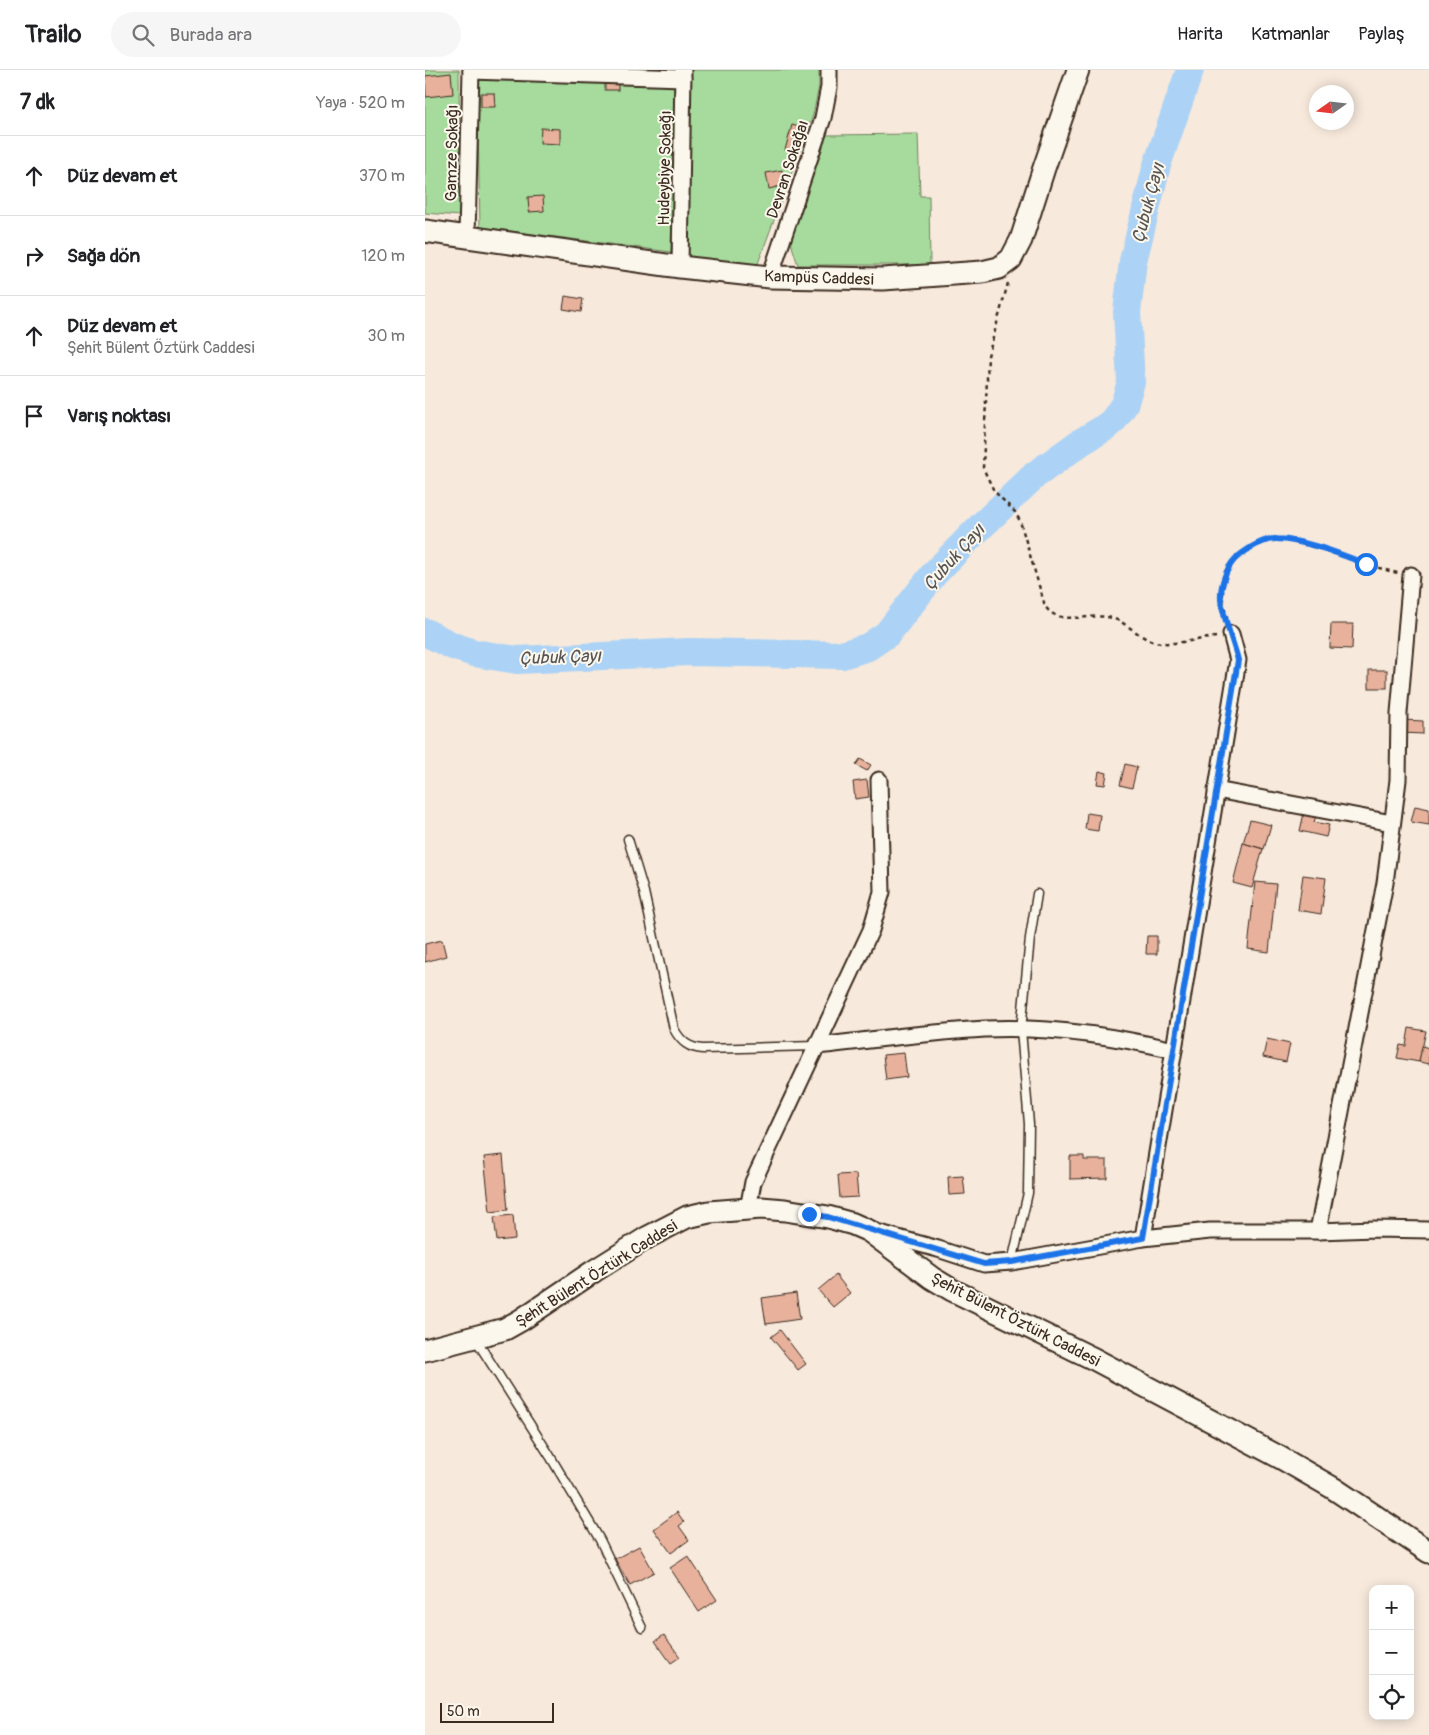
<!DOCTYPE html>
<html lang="tr">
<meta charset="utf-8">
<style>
:root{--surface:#fff;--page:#f6f6f6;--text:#202124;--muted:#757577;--line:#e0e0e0}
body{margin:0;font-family:Pangolin,sans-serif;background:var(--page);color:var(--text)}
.controls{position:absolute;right:15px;bottom:15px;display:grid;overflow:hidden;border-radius:10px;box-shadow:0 2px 12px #0003}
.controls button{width:45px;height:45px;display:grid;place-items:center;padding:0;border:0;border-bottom:1px solid var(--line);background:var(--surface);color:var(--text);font:25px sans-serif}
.compass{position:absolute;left:884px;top:15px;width:45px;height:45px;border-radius:50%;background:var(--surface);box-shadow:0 2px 12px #0003;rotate:256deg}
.scale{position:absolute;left:15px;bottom:12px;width:114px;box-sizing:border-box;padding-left:5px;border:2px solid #3b2a1e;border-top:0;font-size:14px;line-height:18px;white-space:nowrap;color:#3b2a1e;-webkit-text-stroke:4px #fbf7ec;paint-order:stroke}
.stop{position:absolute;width:15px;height:15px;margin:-11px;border:4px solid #1a73e8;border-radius:50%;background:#fff}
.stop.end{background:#1a73e8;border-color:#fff;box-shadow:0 1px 5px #0008}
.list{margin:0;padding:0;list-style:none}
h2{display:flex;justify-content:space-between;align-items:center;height:65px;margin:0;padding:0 20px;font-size:21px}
h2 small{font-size:16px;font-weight:400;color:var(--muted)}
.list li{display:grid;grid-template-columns:32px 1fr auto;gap:15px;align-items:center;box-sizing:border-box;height:80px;padding:0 20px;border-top:1px solid var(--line)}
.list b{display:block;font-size:19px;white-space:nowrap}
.list p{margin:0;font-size:16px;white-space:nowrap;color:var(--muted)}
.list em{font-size:16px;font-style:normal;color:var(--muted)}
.icon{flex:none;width:28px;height:28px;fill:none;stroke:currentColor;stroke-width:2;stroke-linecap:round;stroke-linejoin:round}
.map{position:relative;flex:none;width:1004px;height:1665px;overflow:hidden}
header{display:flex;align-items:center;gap:30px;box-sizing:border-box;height:70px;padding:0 25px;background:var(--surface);border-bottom:1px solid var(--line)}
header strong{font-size:24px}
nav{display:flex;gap:28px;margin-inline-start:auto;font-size:18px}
.search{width:350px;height:45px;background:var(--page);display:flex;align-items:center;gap:12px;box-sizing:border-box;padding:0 18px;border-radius:28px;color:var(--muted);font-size:19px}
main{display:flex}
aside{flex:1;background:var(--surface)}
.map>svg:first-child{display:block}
.green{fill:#a7db9d;stroke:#71825e}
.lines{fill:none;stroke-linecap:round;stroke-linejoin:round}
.river{stroke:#acd3f6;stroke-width:28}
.building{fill:#e7b19c;stroke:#3b2a1e}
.lane-casing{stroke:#3b2a1e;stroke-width:11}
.street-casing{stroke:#3b2a1e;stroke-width:19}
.secondary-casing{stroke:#3b2a1e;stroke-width:25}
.path{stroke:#3b2a1e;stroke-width:2.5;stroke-dasharray:4 4;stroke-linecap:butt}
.lane{stroke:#fbf7ec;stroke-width:8}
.street{stroke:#fbf7ec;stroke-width:15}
.secondary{stroke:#fbf7ec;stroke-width:21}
.route{stroke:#1a73e8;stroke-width:6}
.labels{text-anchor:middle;stroke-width:4;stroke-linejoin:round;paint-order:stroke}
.street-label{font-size:16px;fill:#3b2a1e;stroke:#fbf7ec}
.water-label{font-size:18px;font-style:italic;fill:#575454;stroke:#fbf7ec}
</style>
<header>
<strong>Trailo</strong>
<div class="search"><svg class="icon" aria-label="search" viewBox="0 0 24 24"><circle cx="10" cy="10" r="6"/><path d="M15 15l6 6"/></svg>Burada ara</div>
<nav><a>Harita</a><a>Katmanlar</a><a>Paylaş</a></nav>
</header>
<main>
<aside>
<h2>7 dk<small>Yaya · 520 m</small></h2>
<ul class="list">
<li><svg class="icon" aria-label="ahead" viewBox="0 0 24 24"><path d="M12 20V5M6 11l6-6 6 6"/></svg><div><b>Düz devam et</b></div><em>370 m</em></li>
<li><svg class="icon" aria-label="right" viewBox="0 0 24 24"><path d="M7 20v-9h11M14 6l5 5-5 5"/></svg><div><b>Sağa dön</b></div><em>120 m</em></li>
<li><svg class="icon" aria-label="ahead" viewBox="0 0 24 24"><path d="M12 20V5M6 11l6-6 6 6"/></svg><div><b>Düz devam et</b><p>Şehit Bülent Öztürk Caddesi</p></div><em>30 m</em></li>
<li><svg class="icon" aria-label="arrive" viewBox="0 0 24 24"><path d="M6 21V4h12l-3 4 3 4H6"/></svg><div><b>Varış noktası</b></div></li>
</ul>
</aside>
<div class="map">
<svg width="1004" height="1665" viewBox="0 0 1004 1665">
<rect width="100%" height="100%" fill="#f7e9dc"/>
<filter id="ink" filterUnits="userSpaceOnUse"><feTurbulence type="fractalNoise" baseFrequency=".02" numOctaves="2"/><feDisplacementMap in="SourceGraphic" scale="10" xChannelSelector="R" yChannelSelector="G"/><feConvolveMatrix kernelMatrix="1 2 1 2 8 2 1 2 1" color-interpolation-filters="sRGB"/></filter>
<g filter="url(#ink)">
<g class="green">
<path d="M 0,0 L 34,0 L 35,146 L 0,143 Z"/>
<path d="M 265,0 L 394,0 L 394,16 L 388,45 L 332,196 L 263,187 Z"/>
<path d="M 52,7 L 250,16 L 246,182 L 55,157 Z"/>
<path d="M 493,64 L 495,126 L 504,126 L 505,195 L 373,195 L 365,170 L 401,65 Z"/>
</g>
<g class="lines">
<path class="river" d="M 0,562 L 28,576 L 49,583 L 92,590 L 264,582 L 417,585 L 443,577 L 462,564 L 509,504 L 549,463 L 610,405 L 656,372 L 681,357 L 688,351 L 699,335 L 706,312 L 702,242 L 708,191 L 732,95 L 765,0"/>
</g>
<g class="building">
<path d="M 26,3 L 28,24 L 1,27 L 0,6 Z"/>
<rect x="180" y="10" width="13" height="10"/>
<path d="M 56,23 L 69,23 L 70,37 L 56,37 Z"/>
<path d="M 367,55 L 377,58 L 369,83 L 360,80 Z"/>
<path d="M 116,58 L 135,59 L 135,74 L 115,73 Z"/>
<path d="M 357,100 L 360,115 L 344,119 L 341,103 Z"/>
<path d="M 118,126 L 119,141 L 104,142 L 103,127 Z"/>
<path d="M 140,226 L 158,229 L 156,242 L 138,239 Z"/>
<path d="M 906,554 L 928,554 L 927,579 L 905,578 Z"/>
<rect x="944" y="600" width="18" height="18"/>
<path d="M 978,650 L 998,651 L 998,664 L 977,663 Z"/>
<path d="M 435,689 L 446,695 L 442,701 L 431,695 Z"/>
<path d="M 700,694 L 712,697 L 707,718 L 695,715 Z"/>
<path d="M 674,701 L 682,703 L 680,715 L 672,714 Z"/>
<path d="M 442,710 L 444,727 L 430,729 L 428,712 Z"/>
<path d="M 990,736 L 1004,739 L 1004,755 L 986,752 Z"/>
<path d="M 662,743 L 675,745 L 673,761 L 660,759 Z"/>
<path d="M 879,743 L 891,746 L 889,752 L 904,755 L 901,767 L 875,761 Z"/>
<path d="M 825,750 L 846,755 L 839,779 L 818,773 Z"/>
<path d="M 818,773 L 838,779 L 827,818 L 808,813 Z"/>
<path d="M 878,805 L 901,808 L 896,844 L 873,840 Z"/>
<path d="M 830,812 L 851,814 L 844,882 L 823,879 Z"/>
<path d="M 722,866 L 732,866 L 732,884 L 721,884 Z"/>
<path d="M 17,870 L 21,886 L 0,892 L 0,874 Z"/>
<path d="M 984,958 L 1001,961 L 994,992 L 972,988 L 975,975 L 981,976 Z"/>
<path d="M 842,969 L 865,974 L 861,992 L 838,987 Z"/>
<path d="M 997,976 L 1004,978 L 1004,994 L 994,992 Z"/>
<path d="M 479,983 L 482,1007 L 461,1010 L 458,985 Z"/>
<path d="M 78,1085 L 83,1140 L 65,1142 L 59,1087 Z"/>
<path d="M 645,1086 L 659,1086 L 659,1090 L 682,1090 L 682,1108 L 645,1109 Z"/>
<path d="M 431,1104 L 433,1127 L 415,1128 L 413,1105 Z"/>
<path d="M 538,1106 L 540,1124 L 524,1125 L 523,1107 Z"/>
<path d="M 88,1145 L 90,1169 L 72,1171 L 69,1147 Z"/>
<path d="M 411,1205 L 425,1223 L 408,1237 L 393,1220 Z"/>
<path d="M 371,1223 L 375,1249 L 341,1254 L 337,1228 Z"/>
<path d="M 355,1260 L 381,1294 L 373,1300 L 346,1267 Z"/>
<path d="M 252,1442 L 259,1452 L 254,1456 L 264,1470 L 246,1483 L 229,1459 Z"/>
<path d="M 214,1476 L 229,1502 L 205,1515 L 190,1489 Z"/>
<path d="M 263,1486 L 292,1530 L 274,1542 L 245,1498 Z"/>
<path d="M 239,1565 L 255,1587 L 246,1593 L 230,1571 Z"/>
</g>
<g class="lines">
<g class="lane-casing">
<g id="lane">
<path d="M 203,769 L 219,822 L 249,959 C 256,972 264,978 278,979 L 392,976"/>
<path d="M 587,1192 L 603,1123 L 604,1054 L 596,960 L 605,868 L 612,824"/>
<path d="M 50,1268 L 125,1386 L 175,1470 L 217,1558"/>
</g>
</g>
<g class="street-casing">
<g id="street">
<path d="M 46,1 L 258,8"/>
<path d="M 42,166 L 46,0"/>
<path d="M 255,197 L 258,0"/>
<path d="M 345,207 L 398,48 L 404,17 L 404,0"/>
<path d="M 791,720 L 967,753"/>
<path d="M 392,976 C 448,970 504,962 560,959 C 621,956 689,966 749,980"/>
<path d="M 323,1139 L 328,1112 L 446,860 L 457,822 L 454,710"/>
<path d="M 893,1161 L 960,813 L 973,710 L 974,643 L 986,505"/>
<path d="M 451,1162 L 513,1179 L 559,1194 L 587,1192 L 718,1168 L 785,1161 L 893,1161 L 950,1159 L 1004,1160"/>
<path d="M 718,1168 L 813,590 L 806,564"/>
</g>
</g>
<g class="secondary-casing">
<g id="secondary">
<path d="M 0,161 L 255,197 L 345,207 L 458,209 L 557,202 L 574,198 L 586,189 L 596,170 L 619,98 L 653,0"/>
<path d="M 0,1280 L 80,1259 L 96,1250 L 169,1201 L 223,1167 L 262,1147 L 284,1142 L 336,1138 L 360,1140 L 403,1147 L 428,1154 L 444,1161 L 507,1208 L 527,1220 L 669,1289 L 856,1388 L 908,1418 L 1004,1482"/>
</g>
</g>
<g class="path">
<path d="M 583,213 L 563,286 L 558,398 L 569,421 L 590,442 L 595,451 L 620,536 C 632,556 663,544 682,547 C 703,550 715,572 737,573 C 753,574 775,569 791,567"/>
<path d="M 802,549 C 796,529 793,505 811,489 C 821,480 838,469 851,469 C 857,469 864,471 870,472 C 905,479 938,495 973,503"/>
</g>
<use href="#lane" class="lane"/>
<use href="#street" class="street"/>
<use href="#secondary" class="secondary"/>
</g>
</g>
<g class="lines" filter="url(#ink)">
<path class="route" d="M 384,1144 L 403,1147 L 559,1194 L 587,1192 L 718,1168 L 813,590 C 808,571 799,550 796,530 C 795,516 801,498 811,488 C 821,480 839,468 852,469 C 880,470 915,484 941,494"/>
</g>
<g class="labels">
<g class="street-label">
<text transform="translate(26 83) rotate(-89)" y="6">Gamze Sokağı</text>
<text transform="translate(239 98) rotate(-89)" y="6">Hudeybiye Sokağı</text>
<text transform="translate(362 99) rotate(-72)" y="6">Devran Sokağaı</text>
<text transform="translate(394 207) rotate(2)" y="6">Kampüs Caddesi</text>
<text transform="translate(171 1203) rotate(-32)" y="6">Şehit Bülent Öztürk Caddesi</text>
<text transform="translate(591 1249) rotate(27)" y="6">Şehit Bülent Öztürk Caddesi</text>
</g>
<g class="water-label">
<text transform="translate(723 133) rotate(-75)" y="6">Çubuk Çayı</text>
<text transform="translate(529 487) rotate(-48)" y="6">Çubuk Çayı</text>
<text transform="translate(135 587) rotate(-2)" y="6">Çubuk Çayı</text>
</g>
</g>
</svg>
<div class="controls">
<button>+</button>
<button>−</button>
<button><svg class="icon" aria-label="locate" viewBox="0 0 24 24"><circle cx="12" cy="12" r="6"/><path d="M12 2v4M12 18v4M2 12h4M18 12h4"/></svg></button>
</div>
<svg class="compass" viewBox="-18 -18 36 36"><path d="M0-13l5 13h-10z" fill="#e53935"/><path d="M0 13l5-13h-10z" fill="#757577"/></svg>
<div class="scale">50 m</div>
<div class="stop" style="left:941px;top:494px"></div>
<div class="stop end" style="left:384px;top:1144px"></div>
</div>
</main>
